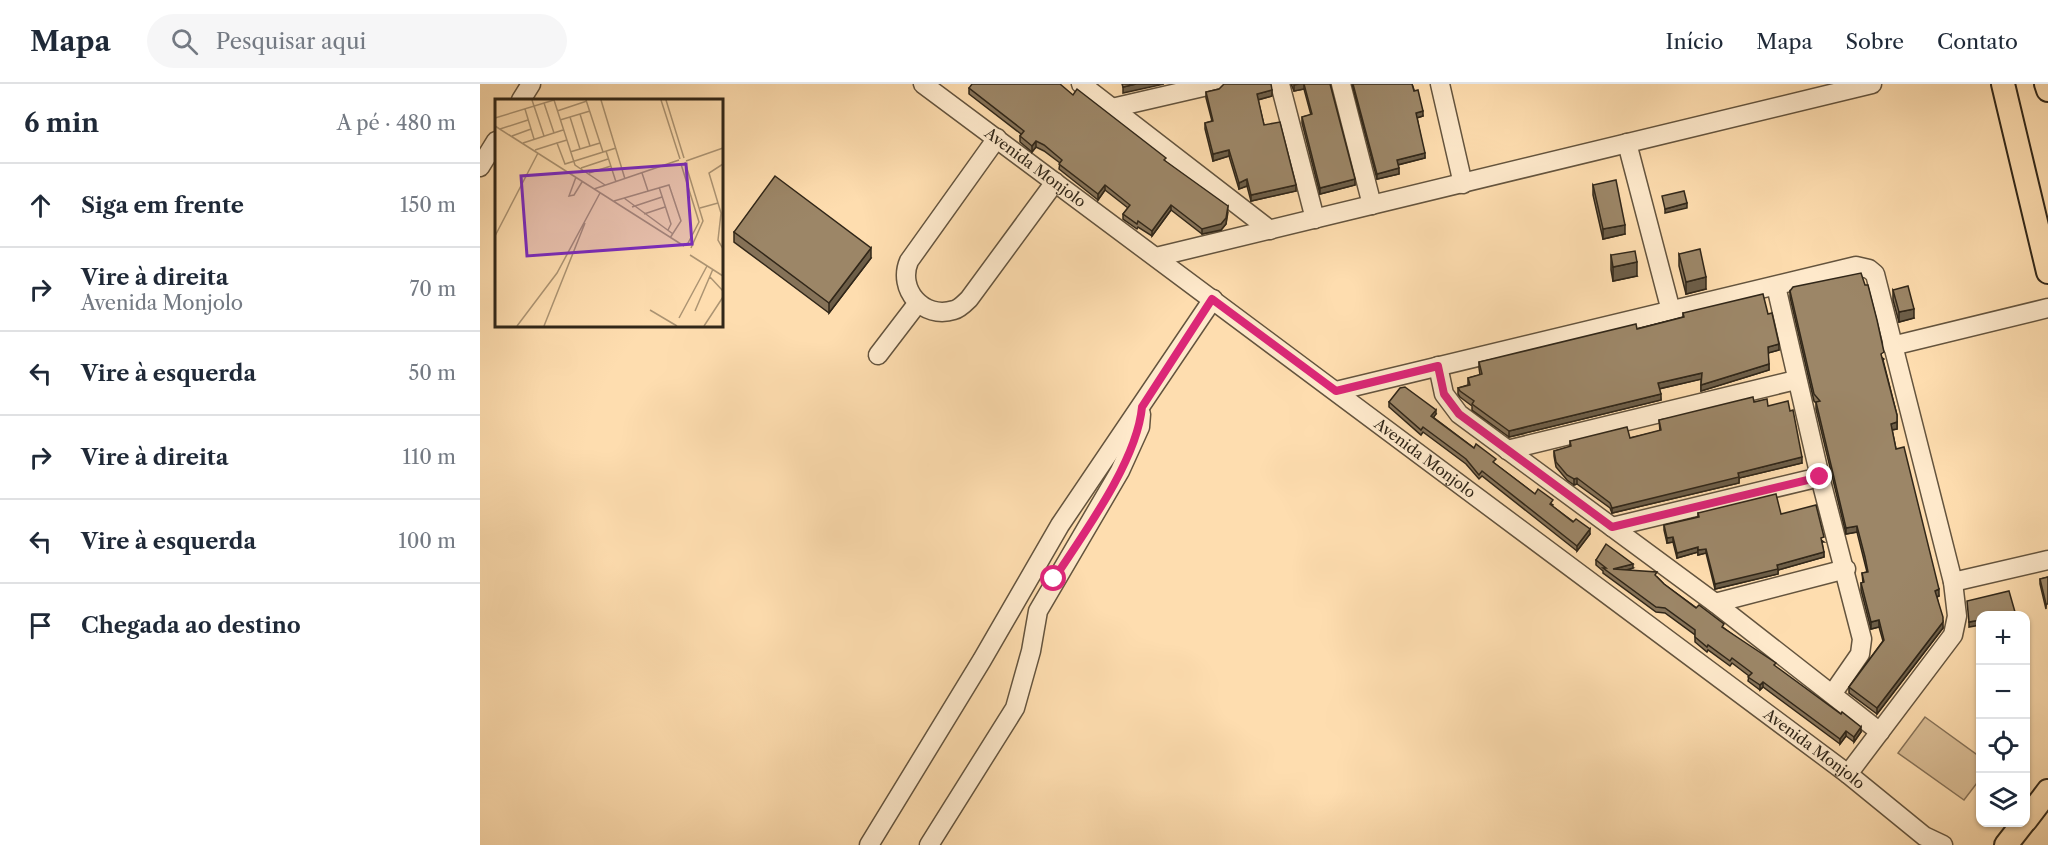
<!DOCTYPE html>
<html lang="pt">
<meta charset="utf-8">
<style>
:root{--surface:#fff;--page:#f6f6f7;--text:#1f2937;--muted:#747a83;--line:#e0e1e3}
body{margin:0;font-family:"Libre Caslon Text",serif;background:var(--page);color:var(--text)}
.controls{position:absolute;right:18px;bottom:18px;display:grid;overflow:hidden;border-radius:12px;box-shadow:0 2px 4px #0004}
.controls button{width:54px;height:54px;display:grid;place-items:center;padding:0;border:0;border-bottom:2px solid var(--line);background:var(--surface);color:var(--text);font:30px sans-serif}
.stop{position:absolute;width:18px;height:18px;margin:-14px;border:4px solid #db2777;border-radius:50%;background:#fff}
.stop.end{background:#db2777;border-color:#fff;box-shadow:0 2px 6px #0008}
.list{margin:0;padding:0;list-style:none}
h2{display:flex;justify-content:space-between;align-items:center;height:78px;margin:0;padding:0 24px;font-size:26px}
h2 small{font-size:20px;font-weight:400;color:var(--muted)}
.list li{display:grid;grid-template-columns:39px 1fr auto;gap:18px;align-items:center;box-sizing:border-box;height:84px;padding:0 24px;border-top:2px solid var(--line)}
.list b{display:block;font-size:22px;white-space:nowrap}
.list p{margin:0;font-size:20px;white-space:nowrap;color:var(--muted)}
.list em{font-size:20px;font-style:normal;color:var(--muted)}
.icon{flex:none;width:33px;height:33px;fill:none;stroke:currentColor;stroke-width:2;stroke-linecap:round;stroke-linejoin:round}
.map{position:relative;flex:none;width:1568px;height:761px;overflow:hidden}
header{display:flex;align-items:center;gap:36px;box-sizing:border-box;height:84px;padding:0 30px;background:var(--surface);border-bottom:2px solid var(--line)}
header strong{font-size:28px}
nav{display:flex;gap:33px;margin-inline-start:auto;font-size:21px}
.search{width:420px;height:54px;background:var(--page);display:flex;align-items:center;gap:15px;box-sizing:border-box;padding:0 21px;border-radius:33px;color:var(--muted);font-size:22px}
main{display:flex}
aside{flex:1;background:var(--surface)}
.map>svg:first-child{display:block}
.green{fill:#dbbe96;stroke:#867258;stroke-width:1.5}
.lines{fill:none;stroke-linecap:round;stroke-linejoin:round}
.minor-casing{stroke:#64543e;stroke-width:21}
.major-casing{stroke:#312719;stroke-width:26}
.minor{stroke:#fee9cb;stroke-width:18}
.major{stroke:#feddaf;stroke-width:22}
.wall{fill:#867359;stroke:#312719;stroke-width:1.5}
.shaded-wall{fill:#6d5e48;stroke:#312719;stroke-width:1.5}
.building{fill:#9c8667;stroke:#312719;stroke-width:1.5}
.route{stroke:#db2777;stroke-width:8}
.labels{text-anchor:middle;stroke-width:5;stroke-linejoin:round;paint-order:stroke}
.street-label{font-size:15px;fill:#312719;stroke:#fee9cb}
.inset-road{fill:none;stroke:#ac9473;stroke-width:1.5}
.view{fill:#7b2cbf;fill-opacity:0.15;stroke:#7b2cbf;stroke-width:3}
.inset-edge{fill:none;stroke:#312719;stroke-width:3}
</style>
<header>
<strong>Mapa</strong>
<div class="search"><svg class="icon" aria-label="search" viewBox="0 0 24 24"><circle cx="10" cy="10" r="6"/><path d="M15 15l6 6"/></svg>Pesquisar aqui</div>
<nav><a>Início</a><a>Mapa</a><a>Sobre</a><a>Contato</a></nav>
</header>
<main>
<aside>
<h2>6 min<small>A pé · 480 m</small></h2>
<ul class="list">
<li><svg class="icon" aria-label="ahead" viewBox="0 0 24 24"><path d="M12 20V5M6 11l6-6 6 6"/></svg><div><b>Siga em frente</b></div><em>150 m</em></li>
<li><svg class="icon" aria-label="right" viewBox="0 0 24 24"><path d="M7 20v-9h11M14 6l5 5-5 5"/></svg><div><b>Vire à direita</b><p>Avenida Monjolo</p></div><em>70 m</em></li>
<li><svg class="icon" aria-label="left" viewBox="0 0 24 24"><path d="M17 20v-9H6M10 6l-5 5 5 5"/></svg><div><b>Vire à esquerda</b></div><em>50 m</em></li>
<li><svg class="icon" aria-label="right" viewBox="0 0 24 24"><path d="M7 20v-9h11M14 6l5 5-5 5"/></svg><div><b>Vire à direita</b></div><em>110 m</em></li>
<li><svg class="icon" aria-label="left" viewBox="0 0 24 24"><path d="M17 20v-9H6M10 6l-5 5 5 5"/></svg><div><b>Vire à esquerda</b></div><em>100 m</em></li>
<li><svg class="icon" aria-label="arrive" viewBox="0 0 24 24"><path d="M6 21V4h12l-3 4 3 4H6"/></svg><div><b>Chegada ao destino</b></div></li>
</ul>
</aside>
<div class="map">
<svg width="1568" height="761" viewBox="0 0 1568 761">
<rect width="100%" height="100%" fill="#feddaf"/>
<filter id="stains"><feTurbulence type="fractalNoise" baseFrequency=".00333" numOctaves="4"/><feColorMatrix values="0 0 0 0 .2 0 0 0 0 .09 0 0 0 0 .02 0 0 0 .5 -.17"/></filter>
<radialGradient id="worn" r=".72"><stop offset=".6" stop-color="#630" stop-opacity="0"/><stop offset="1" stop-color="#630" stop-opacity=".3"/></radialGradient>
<path class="green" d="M 1445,633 L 1500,673 L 1500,695 L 1484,716 L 1418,669 Z"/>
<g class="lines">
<g class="minor-casing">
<g id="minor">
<path id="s1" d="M 443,0 L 1368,690 L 1444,752 L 1463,761"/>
<path d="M 601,0 L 790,146"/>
<path d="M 800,0 L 835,135"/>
<path d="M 861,0 L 892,121"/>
<path d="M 960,0 L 983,100"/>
<path d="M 41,16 L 51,0"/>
<path d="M 632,24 L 736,0"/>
<path d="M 517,54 L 429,177 C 417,205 443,236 474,226 C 479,225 485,219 489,215 L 575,98"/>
<path d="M 1147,59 L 1191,227"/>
<path d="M 0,83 L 16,57"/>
<path d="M 676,173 L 1392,0"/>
<path d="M 1296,202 L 1340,393 L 1382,555 L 1380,570 L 1353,609"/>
<path d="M 1412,262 L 1568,224"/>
<path d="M 398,271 L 437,220"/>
<path d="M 958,282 L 964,310 L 979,330 L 1235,519 L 1400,648"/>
<path d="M 856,307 L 1376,182 L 1389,185 L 1395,190 L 1473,498 L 1477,532 L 1473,551 L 1368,690"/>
<path d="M 1027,366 L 1316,296"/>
<path d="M 1132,443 L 1340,393"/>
<path d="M 1473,498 L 1568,476"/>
<path d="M 1235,519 L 1366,485"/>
<path d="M 389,761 L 502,576 L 580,441 L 733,215"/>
<path d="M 449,761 L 535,624 L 551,567 L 558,527 L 640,387 L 660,343 L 661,330"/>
</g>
</g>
<g class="major-casing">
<g id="major">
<path d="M 1523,0 L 1568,188"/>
<path d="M 1566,0 L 1568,6"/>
<path d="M 1546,736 L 1568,707"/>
<path d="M 1526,761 L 1544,738"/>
</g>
</g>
<use href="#minor" class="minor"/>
<use href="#major" class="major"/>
</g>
<g class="wall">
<path d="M 811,0 L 850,0 L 875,101 L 840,110 L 822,39 L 822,33 L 831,31 L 824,5 L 814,7 Z"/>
<path d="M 872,0 L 932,0 L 943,32 L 937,34 L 945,74 L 918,81 L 919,90 L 897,95 Z"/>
<path d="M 489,4 L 593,11 L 686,78 L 748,128 L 746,140 L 741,146 L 722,150 L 691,126 L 672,152 L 658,143 L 657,145 L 643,135 L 643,130 L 648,124 L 625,106 L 618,116 L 579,85 L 580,79 L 564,67 L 556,63 L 552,68 L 540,58 L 540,52 L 541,50 L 489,10 Z"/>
<path d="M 739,5 L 792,12 L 778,16 L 784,41 L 816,107 L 771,117 L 767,102 L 759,105 L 749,72 L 733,77 L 725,45 L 725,39 L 732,37 L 726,14 L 726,8 Z"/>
<path d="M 1113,101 L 1145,150 L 1123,155 L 1113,111 Z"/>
<path d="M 254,148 L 391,174 L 349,229 L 254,158 Z"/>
<path d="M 1199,170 L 1226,205 L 1206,210 L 1199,182 Z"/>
<path d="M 1131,171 L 1157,192 L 1133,197 L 1131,186 Z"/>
<path d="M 1413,206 L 1434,234 L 1419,238 L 1413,216 Z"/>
<path d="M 1310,207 L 1404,275 L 1403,276 L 1417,331 L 1417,345 L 1412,346 L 1416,365 L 1459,512 L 1457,513 L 1463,544 L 1397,630 L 1369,609 L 1369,603 L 1403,557 L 1399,543 L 1391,545 L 1381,506 L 1381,499 L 1383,499 L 1382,489 L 1387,488 L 1377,448 L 1366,450 L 1336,325 L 1336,319 L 1334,317 L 1310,213 Z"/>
<path d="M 1203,229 L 1288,230 L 1299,266 L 1288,269 L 1289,286 L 1221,307 L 1221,295 L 1179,305 L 1181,316 L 1029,353 L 992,326 L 992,322 L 980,313 L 978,310 L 978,304 L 988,301 L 988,294 L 1000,291 L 999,284 L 999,278 L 1157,245 L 1203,233 Z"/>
<path d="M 909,318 L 956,330 L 953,333 L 1055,410 L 1073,421 L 1072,422 L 1110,450 L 1097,467 L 1002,392 L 999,395 L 986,380 L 943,348 L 941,351 L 909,323 Z"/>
<path d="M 1274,318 L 1288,322 L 1322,379 L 1259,394 L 1259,399 L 1132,429 L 1130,424 L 1097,400 L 1094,401 L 1087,396 L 1076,383 L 1074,372 L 1074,367 L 1090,363 L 1090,357 L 1150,354 L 1180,347 L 1179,336 Z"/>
<path d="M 1218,429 L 1301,430 L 1344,458 L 1342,458 L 1344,473 L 1298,486 L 1298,490 L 1235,505 L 1226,469 L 1218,471 L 1218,468 L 1197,474 L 1193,458 L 1187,459 L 1184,446 L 1184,441 L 1218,433 Z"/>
<path d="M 1116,476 L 1153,484 L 1148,486 L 1177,493 L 1184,500 L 1244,544 L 1381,648 L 1374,658 L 1366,652 L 1360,660 L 1283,603 L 1280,606 L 1268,597 L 1269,592 L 1252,579 L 1250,582 L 1228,566 L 1227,568 L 1215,558 L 1215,551 L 1185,529 L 1176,528 L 1123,489 L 1123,487 L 1116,481 Z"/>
<path d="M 1568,493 L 1566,525 L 1560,500 L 1560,495 Z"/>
</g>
<g class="shaded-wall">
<path d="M 656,0 L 684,0 L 643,9 L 643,3 Z"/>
<path d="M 819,0 L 824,0 L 824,5 L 814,7 L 814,1 Z"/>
<path d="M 792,6 L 792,12 L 777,16 L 777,10 Z"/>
<path d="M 943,27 L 943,32 L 936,34 L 936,29 Z"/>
<path d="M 556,57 L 556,63 L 552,68 L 552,62 Z"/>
<path d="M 749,66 L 749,72 L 733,77 L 733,70 Z"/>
<path d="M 945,69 L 945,74 L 917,81 L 917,76 Z"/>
<path d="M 919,84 L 919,90 L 897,95 L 897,90 Z"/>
<path d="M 767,95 L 767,102 L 759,105 L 759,99 Z"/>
<path d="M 875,95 L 875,101 L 840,110 L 840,104 Z"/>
<path d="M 625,101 L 625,106 L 618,116 L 618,110 Z"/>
<path d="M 816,101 L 816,107 L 771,117 L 771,111 Z"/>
<path d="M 1207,119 L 1207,124 L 1185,129 L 1185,125 Z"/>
<path d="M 691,121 L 691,126 L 672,152 L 672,147 Z"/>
<path d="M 748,122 L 746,140 L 741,146 L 722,150 L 722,145 Z"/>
<path d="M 1145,141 L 1145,150 L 1123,155 L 1123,145 Z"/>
<path d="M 391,164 L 391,174 L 349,229 L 349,219 Z"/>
<path d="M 1157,178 L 1157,192 L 1133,197 L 1133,183 Z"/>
<path d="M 1226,193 L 1226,205 L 1206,210 L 1206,198 Z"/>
<path d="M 1434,225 L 1434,234 L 1419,238 L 1419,228 Z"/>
<path d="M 1299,260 L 1299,266 L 1288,269 L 1288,263 Z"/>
<path d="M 1289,280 L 1289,286 L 1221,307 L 1221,301 Z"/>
<path d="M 1222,289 L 1222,295 L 1178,305 L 1178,299 Z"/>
<path d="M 1181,310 L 1181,316 L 1029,353 L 1029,347 Z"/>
<path d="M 956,326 L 956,330 L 951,337 L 951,332 Z"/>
<path d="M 1417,338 L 1417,345 L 1411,346 L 1411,340 Z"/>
<path d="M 1322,373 L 1322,379 L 1259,394 L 1259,399 L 1132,429 L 1132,424 L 1258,389 Z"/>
<path d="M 1097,394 L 1097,400 L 1094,401 L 1094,395 Z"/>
<path d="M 1377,442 L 1377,448 L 1366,450 L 1366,444 Z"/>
<path d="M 1110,445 L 1110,450 L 1097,467 L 1097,462 Z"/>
<path d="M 1193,453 L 1193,458 L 1187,459 L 1187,454 Z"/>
<path d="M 1218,463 L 1218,468 L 1197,474 L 1197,469 Z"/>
<path d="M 1226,465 L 1226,469 L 1218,471 L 1218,466 Z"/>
<path d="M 1344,468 L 1344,473 L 1298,486 L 1298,490 L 1235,505 L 1235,500 L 1297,481 Z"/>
<path d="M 1153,480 L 1153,484 L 1133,490 L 1133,485 Z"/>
<path d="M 1459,505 L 1459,512 L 1455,513 L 1455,507 Z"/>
<path d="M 1535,528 L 1535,531 L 1519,531 Z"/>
<path d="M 1399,536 L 1399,543 L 1391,545 L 1391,538 Z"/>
<path d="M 1500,536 L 1500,541 L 1489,543 L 1489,538 Z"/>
<path d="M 1463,538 L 1463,544 L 1397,630 L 1397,624 Z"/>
<path d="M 1283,598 L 1283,603 L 1280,606 L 1280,601 Z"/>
<path d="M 1381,643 L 1381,648 L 1374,658 L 1374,653 Z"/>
<path d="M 1366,647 L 1366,652 L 1360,660 L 1360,655 Z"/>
</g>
<g class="building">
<path d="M 492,0 L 580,0 L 593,11 L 597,5 L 686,74 L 684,76 L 748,122 L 746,134 L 741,140 L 722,145 L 691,121 L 672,147 L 658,137 L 657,140 L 643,130 L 650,121 L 625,101 L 618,110 L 579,80 L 582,76 L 564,61 L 556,57 L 552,62 L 540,52 L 544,47 L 489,4 Z"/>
<path d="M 642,0 L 656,0 L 643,3 Z"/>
<path d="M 744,0 L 791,0 L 792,6 L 777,10 L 784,41 L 800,38 L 816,101 L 771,111 L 767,95 L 759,99 L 749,66 L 733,70 L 725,39 L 733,37 L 726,8 L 739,5 Z"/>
<path d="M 824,0 L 850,0 L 875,95 L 840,104 L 822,33 L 832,30 Z"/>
<path d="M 873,0 L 932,0 L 934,7 L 938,6 L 943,27 L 936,29 L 945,69 L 917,76 L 919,84 L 897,90 Z"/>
<path d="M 295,92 L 391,164 L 349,219 L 254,148 Z"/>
<path d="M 1136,96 L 1145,141 L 1123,145 L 1113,101 Z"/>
<path d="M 1204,107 L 1207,119 L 1185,125 L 1182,112 Z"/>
<path d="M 1220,165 L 1226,193 L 1206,198 L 1199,170 Z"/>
<path d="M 1155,167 L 1157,178 L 1133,183 L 1131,171 Z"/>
<path d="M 1381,189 L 1385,201 L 1388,201 L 1397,236 L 1404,268 L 1401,270 L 1417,331 L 1417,338 L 1411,340 L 1416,365 L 1424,363 L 1459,505 L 1455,507 L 1463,533 L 1463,538 L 1397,624 L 1369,603 L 1404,556 L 1399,536 L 1391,538 L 1381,499 L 1384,498 L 1382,489 L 1388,488 L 1385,473 L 1377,442 L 1366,444 L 1336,318 L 1340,317 L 1334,310 L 1310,207 L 1313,203 Z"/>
<path d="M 1428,202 L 1434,225 L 1419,228 L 1413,206 Z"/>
<path d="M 1283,210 L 1288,230 L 1292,229 L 1299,260 L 1288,263 L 1289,280 L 1221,301 L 1222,289 L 1178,299 L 1181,310 L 1029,347 L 992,320 L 994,317 L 980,307 L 978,304 L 990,301 L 988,294 L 1002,290 L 999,278 L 1156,240 L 1157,245 L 1204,233 L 1203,229 Z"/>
<path d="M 925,303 L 956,326 L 951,332 L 994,364 L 996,360 L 1016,375 L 1013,378 L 1055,410 L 1058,405 L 1073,416 L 1070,420 L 1093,438 L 1096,435 L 1110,445 L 1097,462 L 1002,387 L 999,391 L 986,375 L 943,343 L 941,346 L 909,318 L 920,304 Z"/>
<path d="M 1273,313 L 1274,318 L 1287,315 L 1288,322 L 1308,317 L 1310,327 L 1313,326 L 1322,373 L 1258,389 L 1259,393 L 1132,424 L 1130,419 L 1097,394 L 1094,395 L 1087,391 L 1076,378 L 1074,367 L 1091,362 L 1090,357 L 1147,343 L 1150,354 L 1181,346 L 1179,336 Z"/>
<path d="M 1296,410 L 1301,430 L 1336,421 L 1344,453 L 1341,454 L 1344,468 L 1297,481 L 1298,485 L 1235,500 L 1226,465 L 1218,466 L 1218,463 L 1197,469 L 1193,453 L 1187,454 L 1184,441 L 1219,433 L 1218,429 Z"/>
<path d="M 1126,460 L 1153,480 L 1133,485 L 1177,488 L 1175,491 L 1184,500 L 1216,524 L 1219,521 L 1244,540 L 1242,543 L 1296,579 L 1294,581 L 1361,630 L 1362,628 L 1381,643 L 1374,653 L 1366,647 L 1360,655 L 1283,598 L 1280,601 L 1268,593 L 1272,589 L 1252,574 L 1250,577 L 1228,561 L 1227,563 L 1215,553 L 1215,546 L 1185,524 L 1176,523 L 1123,484 L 1126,484 L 1116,476 Z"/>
<path d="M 1568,493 L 1568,520 L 1566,520 L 1560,495 Z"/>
<path d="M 1529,507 L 1535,528 L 1519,531 L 1500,531 L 1500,536 L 1489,538 L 1487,517 Z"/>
</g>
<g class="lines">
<path class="route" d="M 574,495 C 604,449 657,377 662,323 L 732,215 L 856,307 L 958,282 L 964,310 L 979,330 L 1132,443 L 1340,393"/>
</g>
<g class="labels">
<g class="street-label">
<text dy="5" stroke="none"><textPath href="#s1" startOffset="140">Avenida Monjolo</textPath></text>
<text dy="5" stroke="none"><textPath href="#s1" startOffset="626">Avenida Monjolo</textPath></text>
<text dy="5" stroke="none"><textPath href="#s1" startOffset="1112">Avenida Monjolo</textPath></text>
</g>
</g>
<g transform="translate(15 15)">
<rect width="228" height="228" fill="#feddaf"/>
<path class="inset-road" d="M 37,1 L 49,37M 59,1 L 80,66 L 110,86M 91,1 L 108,53M 106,1 L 130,80M 166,1 L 185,60M 171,1 L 189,59M 49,4 L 59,34M 30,10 L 39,40M 62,12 L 92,2M 85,15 L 95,47M 75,18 L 85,50M 0,19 L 59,1M 65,21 L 95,12M 0,27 L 189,147M 5,30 L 33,21M 17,37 L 36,30M 72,41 L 62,44 L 70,65 L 121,49M 28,44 L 68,31M 40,51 L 62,44M 111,52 L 121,83M 75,53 L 105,44M 191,62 L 228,49M 190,63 L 208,122 L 196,149M 186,65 L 204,123 L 192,146M 228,65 L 214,74 L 226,114 L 223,141 L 228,150M 86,69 L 113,60M 94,74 L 116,67M 147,74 L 153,92M 81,78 L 74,97 L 79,96 L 87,83M 164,88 L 176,125 L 173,131M 99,90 L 184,61M 129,99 L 178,135M 119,102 L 174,86 L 186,122 L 175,139M 137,108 L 167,98M 205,109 L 223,104M 149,115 L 170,108M 0,137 L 43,54M 195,156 L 228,177M 215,178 L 228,192M 155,211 L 182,227M 200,212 L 218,170M 184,219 L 212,167M 22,227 L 62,174 L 105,94M 49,227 L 90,124M 209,227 L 228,198"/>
<path class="view" d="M 191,65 L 197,145 L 32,157 L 26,77 Z"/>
<rect width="228" height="228" class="inset-edge"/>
</g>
<rect width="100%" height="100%" filter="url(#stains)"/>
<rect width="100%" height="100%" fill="url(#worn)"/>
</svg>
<div class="controls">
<button>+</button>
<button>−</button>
<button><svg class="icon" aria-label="locate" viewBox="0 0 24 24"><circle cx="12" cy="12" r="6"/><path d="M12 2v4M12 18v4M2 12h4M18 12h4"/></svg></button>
<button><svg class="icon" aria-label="layers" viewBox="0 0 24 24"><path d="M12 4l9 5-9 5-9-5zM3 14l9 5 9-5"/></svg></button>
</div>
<div class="stop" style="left:574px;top:495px"></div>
<div class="stop end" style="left:1340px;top:393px"></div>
</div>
</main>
